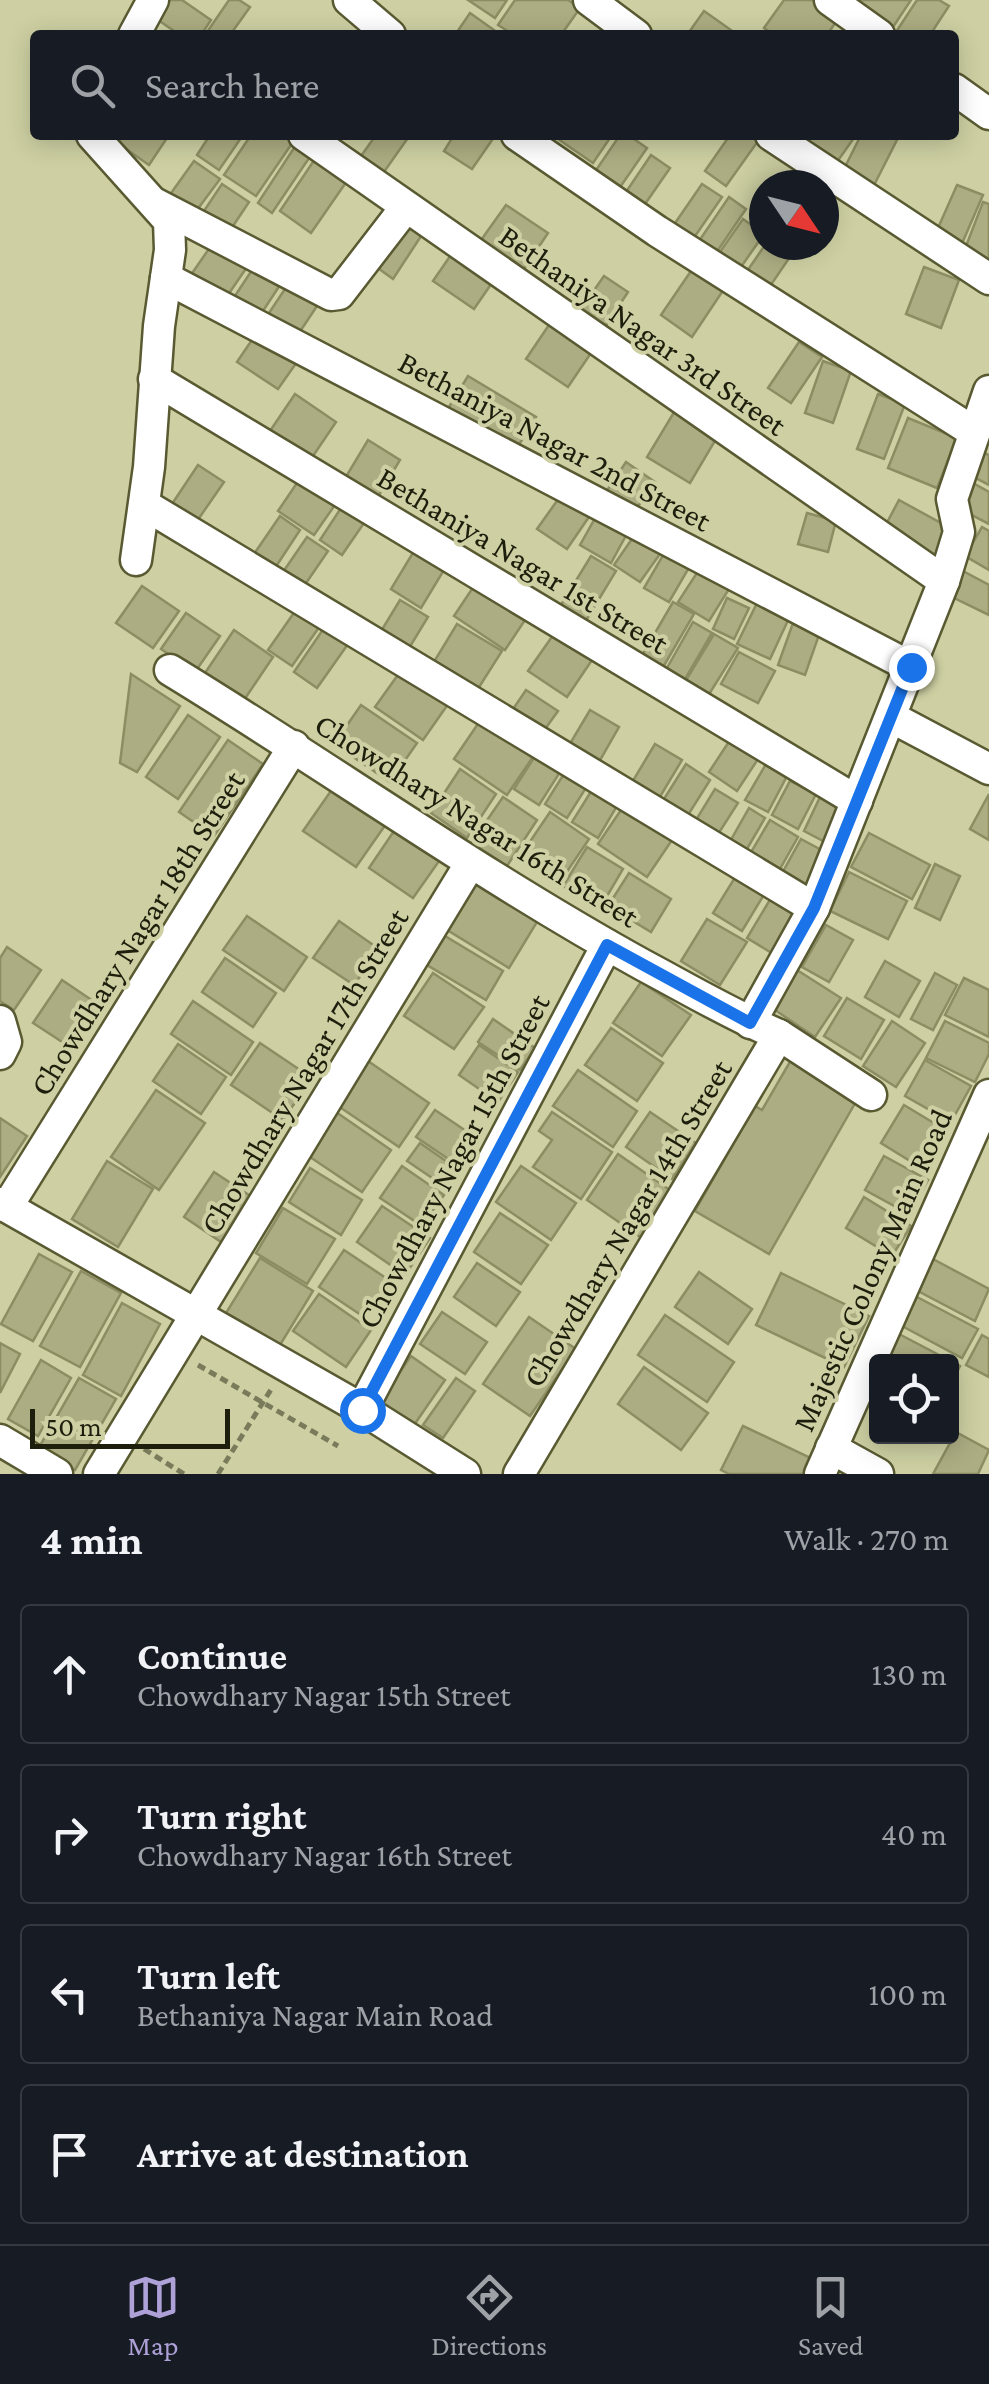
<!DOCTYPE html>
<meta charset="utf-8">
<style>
:root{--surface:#171b24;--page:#20242c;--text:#f1f3f6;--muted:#9ea1a6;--line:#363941;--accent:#aea1d8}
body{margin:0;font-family:"Crimson Pro",serif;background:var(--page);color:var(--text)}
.controls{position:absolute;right:30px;bottom:30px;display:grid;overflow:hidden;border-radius:10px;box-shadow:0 5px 25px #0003}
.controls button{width:90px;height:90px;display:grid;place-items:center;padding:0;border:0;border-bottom:2px solid var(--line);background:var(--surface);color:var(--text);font:50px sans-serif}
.compass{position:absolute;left:749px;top:170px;width:90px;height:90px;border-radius:50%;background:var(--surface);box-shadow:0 5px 25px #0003;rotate:125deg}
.scale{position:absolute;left:30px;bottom:25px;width:200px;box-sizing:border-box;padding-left:10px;border:5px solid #1e1e0d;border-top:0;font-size:28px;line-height:35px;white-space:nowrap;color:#1e1e0d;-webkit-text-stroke:8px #ced0a3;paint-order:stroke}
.stop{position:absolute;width:30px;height:30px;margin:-22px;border:8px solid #1a73e8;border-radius:50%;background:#fff}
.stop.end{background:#1a73e8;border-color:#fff;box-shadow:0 2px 10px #0008}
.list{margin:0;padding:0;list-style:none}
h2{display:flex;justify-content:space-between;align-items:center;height:130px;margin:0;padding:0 40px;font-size:42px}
h2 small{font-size:32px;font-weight:400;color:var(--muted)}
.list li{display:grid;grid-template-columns:65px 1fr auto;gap:30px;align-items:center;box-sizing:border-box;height:140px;margin:0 20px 20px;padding:0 20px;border:2px solid var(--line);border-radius:10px}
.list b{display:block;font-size:38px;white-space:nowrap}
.list p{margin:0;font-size:32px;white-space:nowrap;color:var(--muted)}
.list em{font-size:32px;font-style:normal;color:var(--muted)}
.icon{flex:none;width:55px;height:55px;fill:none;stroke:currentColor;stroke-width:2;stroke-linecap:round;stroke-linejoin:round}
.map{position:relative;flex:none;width:989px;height:1474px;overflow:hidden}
.search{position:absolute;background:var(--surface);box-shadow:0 5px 25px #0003;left:30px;right:30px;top:30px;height:110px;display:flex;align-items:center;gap:25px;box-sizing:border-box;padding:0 35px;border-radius:10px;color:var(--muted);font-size:38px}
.sheet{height:770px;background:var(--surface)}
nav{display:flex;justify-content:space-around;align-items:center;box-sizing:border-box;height:140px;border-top:2px solid var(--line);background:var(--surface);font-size:28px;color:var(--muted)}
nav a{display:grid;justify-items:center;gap:5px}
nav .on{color:var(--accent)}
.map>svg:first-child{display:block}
.building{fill:#acad82;stroke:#8c8d62;stroke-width:2.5}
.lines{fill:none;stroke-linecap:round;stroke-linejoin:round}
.street-casing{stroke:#595a32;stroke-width:35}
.path{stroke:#7a7b5b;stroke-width:5;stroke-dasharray:8 5;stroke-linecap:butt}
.street{stroke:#fff;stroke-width:30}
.route{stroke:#1a73e8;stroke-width:12}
.labels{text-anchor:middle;stroke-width:8;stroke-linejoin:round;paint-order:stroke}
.street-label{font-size:32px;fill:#1e1e0d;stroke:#ced0a3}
</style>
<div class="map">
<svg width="989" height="1474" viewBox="0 0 989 1474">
<rect width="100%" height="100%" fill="#ced0a3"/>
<g class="building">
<path d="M 168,0 L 182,0 L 211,20 L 201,35 L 180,35 L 155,18 Z"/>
<path d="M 229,0 L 239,0 L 250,7 L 230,35 L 205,35 Z"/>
<path d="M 468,0 L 507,0 L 495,18 Z"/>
<path d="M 515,0 L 568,0 L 580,8 L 561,35 L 514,35 L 498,25 Z"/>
<path d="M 784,0 L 818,0 L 840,16 L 827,35 L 774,35 L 764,28 Z"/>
<path d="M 851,0 L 911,0 L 893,27 Z"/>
<path d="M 917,0 L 939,0 L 949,6 L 930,35 L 894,35 Z"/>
<path d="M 704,11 L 731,30 L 728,35 L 687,35 Z"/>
<path d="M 470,13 L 494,30 L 491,35 L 455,35 Z"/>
<path d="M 114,135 L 169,135 L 149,165 L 112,139 Z"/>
<path d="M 210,135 L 243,135 L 219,170 L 197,155 Z"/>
<path d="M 251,135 L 289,135 L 295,139 L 256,196 L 224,175 Z"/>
<path d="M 376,135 L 410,135 L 379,179 L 356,163 Z"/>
<path d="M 454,135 L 484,135 L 492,140 L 472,169 L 444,151 Z"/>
<path d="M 561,135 L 612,135 L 593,163 L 558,139 Z"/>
<path d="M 620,135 L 628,135 L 647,148 L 614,196 L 590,179 Z"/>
<path d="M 730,135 L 750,135 L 758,141 L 726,186 L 705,171 Z"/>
<path d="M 796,135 L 856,135 L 832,169 Z"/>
<path d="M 861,135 L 899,136 L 871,191 L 841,175 Z"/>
<path d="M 294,148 L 309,158 L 272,213 L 258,203 Z"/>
<path d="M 651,155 L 670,168 L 643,207 L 624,195 Z"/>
<path d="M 317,156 L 349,178 L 311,233 L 280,211 Z"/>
<path d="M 194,161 L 220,179 L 194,214 L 169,196 Z"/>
<path d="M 222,184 L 249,202 L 227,235 L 200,217 Z"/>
<path d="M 702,184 L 722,197 L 691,242 L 671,229 Z"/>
<path d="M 957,185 L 983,195 L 960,248 L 934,237 Z"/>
<path d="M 729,197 L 746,209 L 714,256 L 697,244 Z"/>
<path d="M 983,202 L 989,204 L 989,262 L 963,254 Z"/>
<path d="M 506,205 L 548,233 L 522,272 L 479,243 Z"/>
<path d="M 407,218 L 425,230 L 393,279 L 375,266 Z"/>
<path d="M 743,219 L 764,234 L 734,277 L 713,262 Z"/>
<path d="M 213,243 L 247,267 L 221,305 L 186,282 Z"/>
<path d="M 765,245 L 798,245 L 764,295 L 741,280 Z"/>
<path d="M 455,249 L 496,277 L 474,309 L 433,281 Z"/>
<path d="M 254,267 L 280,285 L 259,317 L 233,299 Z"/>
<path d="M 924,267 L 959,280 L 941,328 L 906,314 Z"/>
<path d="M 693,268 L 724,289 L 692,337 L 661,315 Z"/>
<path d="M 604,276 L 628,292 L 599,336 L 574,319 Z"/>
<path d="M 289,283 L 319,303 L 295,339 L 265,319 Z"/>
<path d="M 553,319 L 595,347 L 568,387 L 526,359 Z"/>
<path d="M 258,331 L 299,359 L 278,389 L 237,362 Z"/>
<path d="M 799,342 L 822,357 L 791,403 L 768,388 Z"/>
<path d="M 823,361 L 851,371 L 833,423 L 805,413 Z"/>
<path d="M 468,376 L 536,417 L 512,456 L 444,415 Z"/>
<path d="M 295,394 L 336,422 L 311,459 L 270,431 Z"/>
<path d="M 878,394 L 905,404 L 884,459 L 857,449 Z"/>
<path d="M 676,409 L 719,434 L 690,483 L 647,457 Z"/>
<path d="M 908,418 L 957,438 L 937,488 L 888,468 Z"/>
<path d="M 368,440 L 400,460 L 373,505 L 341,485 Z"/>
<path d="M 984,453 L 989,455 L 989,485 L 972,476 Z"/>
<path d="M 626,462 L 655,482 L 632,515 L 604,495 Z"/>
<path d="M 198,465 L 224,482 L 195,524 L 170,507 Z"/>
<path d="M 301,477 L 337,502 L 314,535 L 278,511 Z"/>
<path d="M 973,483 L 989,492 L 989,524 L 960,509 Z"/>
<path d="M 564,491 L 593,511 L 567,549 L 537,529 Z"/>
<path d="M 899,500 L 950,528 L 934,557 L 883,530 Z"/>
<path d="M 343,505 L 366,520 L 342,555 L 320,540 Z"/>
<path d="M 598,513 L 629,530 L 611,563 L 580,545 Z"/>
<path d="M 807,513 L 836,521 L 828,552 L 798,544 Z"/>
<path d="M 280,516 L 300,530 L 273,571 L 252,557 Z"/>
<path d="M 982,527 L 989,531 L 989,570 L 965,556 Z"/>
<path d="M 636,533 L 662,551 L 640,582 L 614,565 Z"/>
<path d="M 307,537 L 328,551 L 302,589 L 281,575 Z"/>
<path d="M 669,545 L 694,559 L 669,602 L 644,588 Z"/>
<path d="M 414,551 L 444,570 L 421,608 L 391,589 Z"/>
<path d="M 591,556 L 616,571 L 584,624 L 559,608 Z"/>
<path d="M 704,562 L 734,581 L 709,621 L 678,602 Z"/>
<path d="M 963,571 L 989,585 L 989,615 L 950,596 Z"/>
<path d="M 476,583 L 527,617 L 505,650 L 454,616 Z"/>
<path d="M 142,586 L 179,611 L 153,648 L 116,623 Z"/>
<path d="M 727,598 L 749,608 L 734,639 L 713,629 Z"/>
<path d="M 400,600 L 428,617 L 403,658 L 375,641 Z"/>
<path d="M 758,601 L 790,616 L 770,659 L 737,644 Z"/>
<path d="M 673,602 L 694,614 L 662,669 L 641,657 Z"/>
<path d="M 298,607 L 322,623 L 292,666 L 268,650 Z"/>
<path d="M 186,613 L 220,636 L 195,672 L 161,649 Z"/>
<path d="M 693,622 L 712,633 L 681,686 L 663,675 Z"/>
<path d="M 793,623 L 820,632 L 805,675 L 778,665 Z"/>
<path d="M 457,624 L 502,651 L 476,692 L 432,665 Z"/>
<path d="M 324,628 L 348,644 L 317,688 L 294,672 Z"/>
<path d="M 234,630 L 273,657 L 242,703 L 203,676 Z"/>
<path d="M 556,631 L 594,657 L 567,697 L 528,671 Z"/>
<path d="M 714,634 L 738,648 L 706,699 L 683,685 Z"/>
<path d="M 739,652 L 775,671 L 758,703 L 721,684 Z"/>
<path d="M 405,665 L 453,697 L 423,740 L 375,707 Z"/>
<path d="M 131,674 L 180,706 L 137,772 L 120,763 Z"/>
<path d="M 526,690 L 558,711 L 540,736 L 509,715 Z"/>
<path d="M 361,705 L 417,743 L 390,782 L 334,744 Z"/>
<path d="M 590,710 L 619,727 L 595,769 L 565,752 Z"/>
<path d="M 188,715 L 220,737 L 178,799 L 146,777 Z"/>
<path d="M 484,715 L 537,751 L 507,795 L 454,759 Z"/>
<path d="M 732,737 L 760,756 L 737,791 L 709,772 Z"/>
<path d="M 228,740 L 263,764 L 214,836 L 179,812 Z"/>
<path d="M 655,744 L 682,760 L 655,805 L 628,789 Z"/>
<path d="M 537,753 L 562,769 L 539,805 L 514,789 Z"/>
<path d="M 686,764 L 710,780 L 683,823 L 659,807 Z"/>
<path d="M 766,764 L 787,776 L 768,812 L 745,800 Z"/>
<path d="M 460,769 L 496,794 L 467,838 L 431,813 Z"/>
<path d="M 567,769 L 589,783 L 567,818 L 545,804 Z"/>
<path d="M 790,781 L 816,794 L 798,829 L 772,815 Z"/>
<path d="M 595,785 L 620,801 L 598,838 L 572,822 Z"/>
<path d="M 333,788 L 386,824 L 356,867 L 303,831 Z"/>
<path d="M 715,789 L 738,803 L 713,842 L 691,828 Z"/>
<path d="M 989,794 L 989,840 L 970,829 Z"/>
<path d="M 503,797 L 537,820 L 505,869 L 470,845 Z"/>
<path d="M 820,797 L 844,809 L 827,843 L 804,831 Z"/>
<path d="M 625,804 L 674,837 L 647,877 L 598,844 Z"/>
<path d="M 749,808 L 765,818 L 744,854 L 728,845 Z"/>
<path d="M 550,812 L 589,839 L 560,882 L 521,855 Z"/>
<path d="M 770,820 L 798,837 L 776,876 L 747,859 Z"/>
<path d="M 394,831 L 439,861 L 413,898 L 369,868 Z"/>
<path d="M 869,833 L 930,865 L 912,899 L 851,867 Z"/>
<path d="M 801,839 L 827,853 L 807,891 L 780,877 Z"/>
<path d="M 587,847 L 623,869 L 600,908 L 563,886 Z"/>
<path d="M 935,864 L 960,876 L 940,920 L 915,908 Z"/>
<path d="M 739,871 L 768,888 L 742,931 L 713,913 Z"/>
<path d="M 849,872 L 907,901 L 888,939 L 830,911 Z"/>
<path d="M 629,873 L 671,899 L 651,932 L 608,906 Z"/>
<path d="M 472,882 L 537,922 L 509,968 L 444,928 Z"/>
<path d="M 771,898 L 799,915 L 775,955 L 747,938 Z"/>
<path d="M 247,916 L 307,957 L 284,991 L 223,950 Z"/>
<path d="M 707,919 L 747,942 L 720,985 L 681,961 Z"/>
<path d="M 339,921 L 379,949 L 354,985 L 313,958 Z"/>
<path d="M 826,925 L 853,940 L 829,982 L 802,967 Z"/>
<path d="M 445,936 L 503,971 L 486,1000 L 427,965 Z"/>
<path d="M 7,947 L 41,970 L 14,1010 L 0,1001 L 0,958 Z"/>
<path d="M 225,958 L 276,993 L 253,1027 L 202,992 Z"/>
<path d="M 885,961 L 920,981 L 899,1017 L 865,997 Z"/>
<path d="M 797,970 L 841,998 L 815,1037 L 772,1008 Z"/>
<path d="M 433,973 L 484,1007 L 454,1049 L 404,1016 Z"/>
<path d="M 935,973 L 957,985 L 933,1030 L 911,1019 Z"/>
<path d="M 964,978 L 989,990 L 989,1037 L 945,1015 Z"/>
<path d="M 62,980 L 102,1007 L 73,1049 L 33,1023 Z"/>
<path d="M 641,982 L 691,1015 L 662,1056 L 613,1023 Z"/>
<path d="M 847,998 L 884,1020 L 861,1059 L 824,1036 Z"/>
<path d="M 193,1001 L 253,1042 L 231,1075 L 171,1034 Z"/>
<path d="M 493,1019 L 535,1048 L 520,1070 L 478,1042 Z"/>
<path d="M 892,1021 L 925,1043 L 896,1087 L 863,1066 Z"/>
<path d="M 945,1021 L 989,1043 L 989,1054 L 975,1082 L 926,1058 Z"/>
<path d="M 611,1028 L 663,1063 L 637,1101 L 585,1065 Z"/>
<path d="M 260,1043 L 312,1078 L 283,1120 L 231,1085 Z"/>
<path d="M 178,1044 L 226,1077 L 201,1114 L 153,1081 Z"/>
<path d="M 479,1045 L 518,1072 L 498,1102 L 459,1075 Z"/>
<path d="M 791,1060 L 858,1098 L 769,1254 L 695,1211 L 755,1106 L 762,1110 Z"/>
<path d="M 925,1060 L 971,1086 L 951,1122 L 905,1096 Z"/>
<path d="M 368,1061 L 429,1103 L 399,1147 L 338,1106 Z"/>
<path d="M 578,1070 L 637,1111 L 613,1147 L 553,1106 Z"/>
<path d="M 156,1090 L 205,1123 L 159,1190 L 111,1157 Z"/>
<path d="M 904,1105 L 947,1131 L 923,1169 L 881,1143 Z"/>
<path d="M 435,1110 L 478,1139 L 460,1167 L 416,1137 Z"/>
<path d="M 336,1112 L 391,1150 L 362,1192 L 307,1155 Z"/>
<path d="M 552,1112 L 612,1152 L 581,1199 L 533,1167 L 552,1140 L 539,1131 Z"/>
<path d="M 650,1112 L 696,1143 L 672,1179 L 626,1147 Z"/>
<path d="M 0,1118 L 27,1136 L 0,1177 Z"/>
<path d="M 420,1143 L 456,1168 L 444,1186 L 407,1161 Z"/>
<path d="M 618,1154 L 677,1195 L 646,1241 L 587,1200 Z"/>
<path d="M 884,1156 L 928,1180 L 909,1214 L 865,1190 Z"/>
<path d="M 107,1161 L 153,1189 L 118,1247 L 72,1219 Z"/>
<path d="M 402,1166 L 444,1195 L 422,1226 L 380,1198 Z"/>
<path d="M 521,1166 L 576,1203 L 551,1240 L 496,1202 Z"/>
<path d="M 310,1168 L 362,1200 L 341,1235 L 289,1202 Z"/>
<path d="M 214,1172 L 252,1197 L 221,1242 L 184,1217 Z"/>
<path d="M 864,1197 L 911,1226 L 892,1256 L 846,1228 Z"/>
<path d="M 382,1206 L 430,1238 L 405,1275 L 357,1242 Z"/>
<path d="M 283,1208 L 335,1239 L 307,1284 L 256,1253 Z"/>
<path d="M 500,1213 L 548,1245 L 521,1284 L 474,1252 Z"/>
<path d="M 344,1250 L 389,1280 L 364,1317 L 319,1287 Z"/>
<path d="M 39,1254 L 72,1272 L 33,1341 L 1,1324 Z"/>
<path d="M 260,1258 L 313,1291 L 280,1345 L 226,1313 Z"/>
<path d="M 933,1259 L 989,1289 L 975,1321 L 916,1290 Z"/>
<path d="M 477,1263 L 520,1292 L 496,1326 L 454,1297 Z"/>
<path d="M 81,1271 L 121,1293 L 80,1367 L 40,1346 Z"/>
<path d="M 699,1272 L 752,1309 L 728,1344 L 675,1307 Z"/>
<path d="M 781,1273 L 869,1316 L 844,1367 L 756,1325 Z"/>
<path d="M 319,1294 L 371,1330 L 346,1367 L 293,1331 Z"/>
<path d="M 917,1297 L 978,1329 L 962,1358 L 902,1326 Z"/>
<path d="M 122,1303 L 160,1324 L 121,1396 L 83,1375 Z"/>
<path d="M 442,1312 L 487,1342 L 465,1374 L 420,1344 Z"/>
<path d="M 665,1315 L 734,1362 L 707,1402 L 638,1355 Z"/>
<path d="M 529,1317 L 576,1349 L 530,1416 L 483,1384 Z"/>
<path d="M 899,1334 L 960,1366 L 952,1382 L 952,1362 L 885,1362 Z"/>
<path d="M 982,1335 L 989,1339 L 989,1377 L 966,1365 Z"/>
<path d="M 0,1343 L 20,1354 L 0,1393 Z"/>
<path d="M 411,1356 L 445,1380 L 412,1428 L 377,1405 Z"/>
<path d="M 41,1360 L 71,1378 L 38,1436 L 8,1419 Z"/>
<path d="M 644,1367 L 708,1413 L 681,1450 L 618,1404 Z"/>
<path d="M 79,1378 L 116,1399 L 75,1470 L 38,1449 Z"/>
<path d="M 456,1378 L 475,1391 L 443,1438 L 423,1425 Z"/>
<path d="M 743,1426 L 815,1460 L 809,1474 L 729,1474 L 721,1470 Z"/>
<path d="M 956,1432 L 989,1450 L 978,1474 L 933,1474 Z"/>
</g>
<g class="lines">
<g class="street-casing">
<g id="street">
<path d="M 349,0 L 390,35"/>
<path d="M 589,0 L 636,35"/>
<path d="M 830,0 L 879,35"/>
<path d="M 134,35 L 153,0"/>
<path d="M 954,89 L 989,114"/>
<path d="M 92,135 L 169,221 L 170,250 L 159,326 L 149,467 L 136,560"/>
<path d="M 304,135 L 944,581"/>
<path d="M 517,135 L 657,231 L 974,432"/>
<path d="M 771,135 L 989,279"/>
<path d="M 156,204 L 331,295 L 339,294 L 406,207"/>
<path d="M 166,278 L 911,667"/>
<path d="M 154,379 L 857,801"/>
<path d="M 145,505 L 814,908"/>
<path d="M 170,670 C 329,767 480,875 643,965 C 688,989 732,1015 779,1035 L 519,1474"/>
<path d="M 891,717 L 989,769"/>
<path d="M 0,1021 L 6,1042 L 0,1054"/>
<path d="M 750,1023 L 814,908 L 944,581 L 959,532 L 952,499 L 989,391"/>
<path d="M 779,1035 L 871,1095"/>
<path d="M 0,1203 L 362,1409 L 465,1474"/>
<path d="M 7,1207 L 294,746"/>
<path d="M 362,1409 L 607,945"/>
<path d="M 0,1440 L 57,1474"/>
<path d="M 831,1448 L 878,1474"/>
<path d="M 99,1474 L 470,864"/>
<path d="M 820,1474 L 989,1095"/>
</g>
</g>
<g class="path">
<path d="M 198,1365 L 338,1446"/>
<path d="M 144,1449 L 184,1474"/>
<path d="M 218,1474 L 272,1388"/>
</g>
<use href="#street" class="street"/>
</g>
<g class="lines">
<path class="route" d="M 362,1410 L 607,945 L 750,1023 L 814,908 L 911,667"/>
</g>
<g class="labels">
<g class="street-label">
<text transform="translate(643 330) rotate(35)" y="11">Bethaniya Nagar 3rd Street</text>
<text transform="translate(555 441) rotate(28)" y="11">Bethaniya Nagar 2nd Street</text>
<text transform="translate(523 560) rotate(31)" y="11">Bethaniya Nagar 1st Street</text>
<text transform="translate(477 820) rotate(32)" y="11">Chowdhary Nagar 16th Street</text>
<text transform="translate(137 933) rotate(-58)" y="11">Chowdhary Nagar 18th Street</text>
<text transform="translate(304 1071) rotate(-59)" y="11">Chowdhary Nagar 17th Street</text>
<text transform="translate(453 1161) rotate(-62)" y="11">Chowdhary Nagar 15th Street</text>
<text transform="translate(627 1223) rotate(-59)" y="11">Chowdhary Nagar 14th Street</text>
<text transform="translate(872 1270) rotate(-66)" y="11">Majestic Colony Main Road</text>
</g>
</g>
</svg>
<div class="controls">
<button><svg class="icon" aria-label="locate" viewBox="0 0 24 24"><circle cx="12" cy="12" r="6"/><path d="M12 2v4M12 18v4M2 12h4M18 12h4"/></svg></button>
</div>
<svg class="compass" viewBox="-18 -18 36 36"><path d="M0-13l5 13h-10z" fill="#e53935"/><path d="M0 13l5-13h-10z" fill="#9ea1a6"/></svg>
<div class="scale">50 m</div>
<div class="stop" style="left:362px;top:1410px"></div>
<div class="stop end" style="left:911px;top:667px"></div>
<div class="search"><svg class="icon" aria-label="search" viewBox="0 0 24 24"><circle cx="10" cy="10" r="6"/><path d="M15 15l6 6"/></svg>Search here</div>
</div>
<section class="sheet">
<h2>4 min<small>Walk · 270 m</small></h2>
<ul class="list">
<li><svg class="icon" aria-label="ahead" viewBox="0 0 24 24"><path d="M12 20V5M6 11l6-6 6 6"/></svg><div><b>Continue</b><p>Chowdhary Nagar 15th Street</p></div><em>130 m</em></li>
<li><svg class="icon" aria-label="right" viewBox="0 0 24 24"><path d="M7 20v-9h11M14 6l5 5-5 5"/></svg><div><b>Turn right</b><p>Chowdhary Nagar 16th Street</p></div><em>40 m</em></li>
<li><svg class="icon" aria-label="left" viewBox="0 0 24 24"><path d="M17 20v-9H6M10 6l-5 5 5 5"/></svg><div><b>Turn left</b><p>Bethaniya Nagar Main Road</p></div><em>100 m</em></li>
<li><svg class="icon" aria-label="arrive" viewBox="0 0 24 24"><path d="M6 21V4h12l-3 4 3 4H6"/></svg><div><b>Arrive at destination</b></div></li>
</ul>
</section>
<nav>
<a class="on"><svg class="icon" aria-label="map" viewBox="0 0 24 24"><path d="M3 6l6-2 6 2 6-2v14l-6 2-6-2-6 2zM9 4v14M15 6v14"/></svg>Map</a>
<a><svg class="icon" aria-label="directions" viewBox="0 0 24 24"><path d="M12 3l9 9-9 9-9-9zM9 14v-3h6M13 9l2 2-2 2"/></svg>Directions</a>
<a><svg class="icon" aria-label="saved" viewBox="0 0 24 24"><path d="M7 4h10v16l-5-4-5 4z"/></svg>Saved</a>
</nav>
